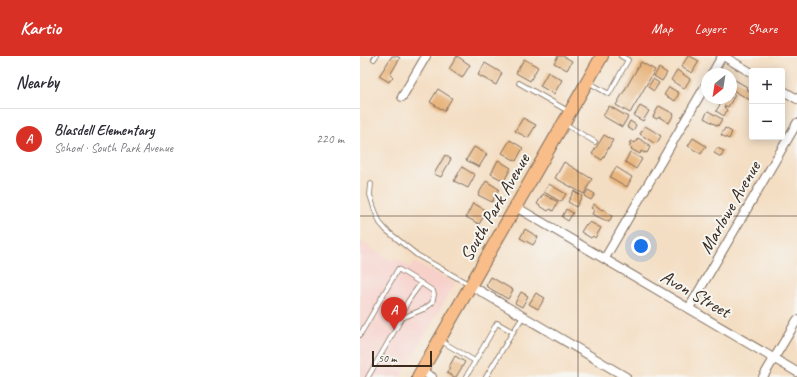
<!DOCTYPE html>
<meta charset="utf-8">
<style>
:root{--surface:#fff;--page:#f7f7f7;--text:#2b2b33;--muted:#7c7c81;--line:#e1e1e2;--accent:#d93025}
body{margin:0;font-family:Caveat,sans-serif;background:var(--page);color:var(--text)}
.controls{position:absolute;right:12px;top:12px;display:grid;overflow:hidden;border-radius:4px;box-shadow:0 2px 10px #0003}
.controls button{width:36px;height:36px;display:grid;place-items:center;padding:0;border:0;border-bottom:1px solid var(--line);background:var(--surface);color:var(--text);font:20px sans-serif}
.compass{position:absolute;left:341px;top:12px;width:36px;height:36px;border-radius:50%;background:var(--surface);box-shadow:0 2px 10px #0003;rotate:210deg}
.scale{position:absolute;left:12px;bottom:10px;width:60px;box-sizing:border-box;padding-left:4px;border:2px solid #3b2a1e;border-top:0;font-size:11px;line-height:14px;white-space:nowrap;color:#3b2a1e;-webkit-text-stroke:3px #f6f6f2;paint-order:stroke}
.you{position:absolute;left:281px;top:190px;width:14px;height:14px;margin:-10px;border:3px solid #fff;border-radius:50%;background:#1a73e8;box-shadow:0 0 0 6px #1a73e833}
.badge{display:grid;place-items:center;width:26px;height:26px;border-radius:50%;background:var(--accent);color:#fff;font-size:13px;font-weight:700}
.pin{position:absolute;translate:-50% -33px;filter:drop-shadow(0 1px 2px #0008)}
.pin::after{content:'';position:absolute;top:21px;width:14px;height:12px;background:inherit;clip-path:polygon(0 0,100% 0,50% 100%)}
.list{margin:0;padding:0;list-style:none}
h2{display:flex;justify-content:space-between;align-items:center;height:52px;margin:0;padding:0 16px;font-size:17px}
h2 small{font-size:13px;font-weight:400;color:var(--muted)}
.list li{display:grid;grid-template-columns:26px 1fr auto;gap:12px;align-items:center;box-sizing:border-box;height:60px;padding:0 16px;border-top:1px solid var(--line)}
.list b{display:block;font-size:15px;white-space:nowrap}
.list p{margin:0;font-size:13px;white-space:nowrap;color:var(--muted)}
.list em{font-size:13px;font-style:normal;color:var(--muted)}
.map{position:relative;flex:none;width:437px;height:321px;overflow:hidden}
header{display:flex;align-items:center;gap:24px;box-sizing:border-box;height:56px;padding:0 20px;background:var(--accent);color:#fff}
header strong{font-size:19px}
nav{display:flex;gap:22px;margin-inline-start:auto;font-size:14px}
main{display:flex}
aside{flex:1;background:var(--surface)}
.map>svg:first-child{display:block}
.built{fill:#f7d0ca}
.building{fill:#e8b57f}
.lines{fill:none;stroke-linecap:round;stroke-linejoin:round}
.lane-casing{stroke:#7c6958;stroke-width:5.5}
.street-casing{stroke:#7c6958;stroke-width:10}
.primary-casing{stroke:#7c6958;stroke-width:14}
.lane{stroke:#fff;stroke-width:4}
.street{stroke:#fff;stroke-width:8}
.primary{stroke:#f8bd89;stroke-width:12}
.grid{fill:none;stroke:#3b2a1e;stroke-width:1;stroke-opacity:0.55}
.labels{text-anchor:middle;stroke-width:4;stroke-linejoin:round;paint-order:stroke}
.street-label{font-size:19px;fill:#3b2a1e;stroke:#f6f6f2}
</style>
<header>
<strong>Kartio</strong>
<nav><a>Map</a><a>Layers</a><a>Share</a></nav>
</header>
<main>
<aside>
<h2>Nearby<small></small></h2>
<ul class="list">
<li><span class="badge">A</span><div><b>Blasdell Elementary</b><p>School · South Park Avenue</p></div><em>220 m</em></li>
</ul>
</aside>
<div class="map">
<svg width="437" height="321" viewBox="0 0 437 321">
<rect width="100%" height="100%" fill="#f6f6f2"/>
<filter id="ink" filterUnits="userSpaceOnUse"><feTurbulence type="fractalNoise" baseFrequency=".025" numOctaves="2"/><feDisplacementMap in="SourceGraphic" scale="8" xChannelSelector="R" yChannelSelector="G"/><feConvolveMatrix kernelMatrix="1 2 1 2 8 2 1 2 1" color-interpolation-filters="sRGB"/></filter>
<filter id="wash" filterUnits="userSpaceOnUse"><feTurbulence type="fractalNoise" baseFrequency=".012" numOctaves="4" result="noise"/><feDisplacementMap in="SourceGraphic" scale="16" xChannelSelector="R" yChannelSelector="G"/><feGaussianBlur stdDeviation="0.9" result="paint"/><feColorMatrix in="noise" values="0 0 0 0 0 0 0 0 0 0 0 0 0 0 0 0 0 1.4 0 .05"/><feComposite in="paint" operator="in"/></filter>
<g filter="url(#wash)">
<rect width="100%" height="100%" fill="#f4dec3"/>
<path class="built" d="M 0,185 L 32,205 L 35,202 L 51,211 L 54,206 L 95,227 L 41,321 L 0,321 Z"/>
<g id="blocks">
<g class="building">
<path d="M 32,0 L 36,0 L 40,2 L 30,19 L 33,21 L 29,26 L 19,20 Z"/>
<path d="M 97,0 L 110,9 L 102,22 L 89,13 Z"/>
<path d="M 198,0 L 203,0 L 212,5 L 207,14 L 194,7 Z"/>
<path d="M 328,0 L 330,0 L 339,5 L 332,17 L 321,11 Z"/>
<path d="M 164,3 L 178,11 L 170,25 L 156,17 Z"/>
<path d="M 281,6 L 295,14 L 270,57 L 256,49 Z"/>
<path d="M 125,7 L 142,17 L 136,29 L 118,19 Z"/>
<path d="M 299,12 L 307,17 L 302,25 L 294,20 Z"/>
<path d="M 317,14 L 330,23 L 324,33 L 311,24 Z"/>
<path d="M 188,16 L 202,24 L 194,38 L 180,30 Z"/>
<path d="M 293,23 L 299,27 L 294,35 L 288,31 Z"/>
<path d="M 375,24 L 387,31 L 386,33 L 392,36 L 392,41 L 390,44 L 371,33 L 371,25 L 374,26 Z"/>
<path d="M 309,31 L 319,37 L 315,45 L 304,39 Z"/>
<path d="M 78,33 L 92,42 L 84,55 L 70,46 Z"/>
<path d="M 371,37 L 375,39 L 368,51 L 365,50 L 364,51 L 367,54 L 364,60 L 356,55 L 361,47 L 356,44 L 358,42 L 371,42 Z"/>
<path d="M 249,50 L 268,61 L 262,71 L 243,60 Z"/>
<path d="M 280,50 L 289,55 L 283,65 L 274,60 Z"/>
<path d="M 299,50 L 314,58 L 309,67 L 299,61 L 297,63 L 293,61 Z"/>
<path d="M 348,55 L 362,63 L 358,70 L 344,62 Z"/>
<path d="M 163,62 L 176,69 L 168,82 L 155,75 Z"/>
<path d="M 270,65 L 276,69 L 273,75 L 267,71 Z"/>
<path d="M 285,70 L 299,78 L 299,79 L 301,80 L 297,87 L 295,86 L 294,87 L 280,78 Z"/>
<path d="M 365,72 L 372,76 L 369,83 L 361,79 Z"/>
<path d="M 244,79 L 253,84 L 242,104 L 232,98 Z"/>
<path d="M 278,82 L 289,89 L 288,90 L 290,91 L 287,97 L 285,96 L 285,97 L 281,95 L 280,98 L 271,93 L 272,92 L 269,90 L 271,88 L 269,87 L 271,85 L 275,87 Z"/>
<path d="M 333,82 L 346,90 L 341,98 L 328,90 Z"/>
<path d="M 150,84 L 163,92 L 156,105 L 142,97 Z"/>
<path d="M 114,91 L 127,98 L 119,111 L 106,104 Z"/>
<path d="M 357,92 L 364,95 L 361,101 L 354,97 Z"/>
<path d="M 270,96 L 282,103 L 276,113 L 265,106 Z"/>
<path d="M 85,99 L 91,103 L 81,121 L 74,118 Z"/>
<path d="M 138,104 L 151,112 L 144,125 L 131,118 Z"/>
<path d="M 204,106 L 232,123 L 224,138 L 195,122 Z"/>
<path d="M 102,111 L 115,119 L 108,132 L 94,125 Z"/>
<path d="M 256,111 L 272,121 L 267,131 L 250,121 Z"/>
<path d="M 126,125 L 139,133 L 132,146 L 118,139 Z"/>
<path d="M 189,128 L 206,138 L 201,146 L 184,136 Z"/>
<path d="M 228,134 L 235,138 L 231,144 L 224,140 Z"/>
<path d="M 214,135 L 222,140 L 216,151 L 208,146 Z"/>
<path d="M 183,138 L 198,146 L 193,155 L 190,153 L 188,155 L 177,148 Z"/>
<path d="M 113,147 L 127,155 L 119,168 L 106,161 Z"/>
<path d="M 234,148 L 242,154 L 243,153 L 247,156 L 247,157 L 252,160 L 249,166 L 232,158 L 234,154 L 231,152 Z"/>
<path d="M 206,153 L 213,157 L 208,165 L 202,161 Z"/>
<path d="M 230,166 L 241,172 L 235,182 L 233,180 L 231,182 L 221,176 L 226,168 L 227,169 Z"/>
<path d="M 165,173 L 178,181 L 173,189 L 160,182 Z"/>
<path d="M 131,221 L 153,234 L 148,243 L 126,230 Z"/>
<path d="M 161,236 L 168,240 L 162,251 L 155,247 Z"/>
<path d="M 176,237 L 185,242 L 178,253 L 169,248 Z"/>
<path d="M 95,300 L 105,306 L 96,321 L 94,321 L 87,317 L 90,311 L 89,311 Z"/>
</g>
</g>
</g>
<g filter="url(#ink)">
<use href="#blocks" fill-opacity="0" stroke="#7c6958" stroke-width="1"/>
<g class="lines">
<g class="lane-casing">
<g id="lane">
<path d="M 14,3 L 16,0"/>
<path d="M 228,26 L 249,38 L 268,4 L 261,0"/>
<path d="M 159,27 L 208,55"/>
<path d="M 205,68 L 235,86"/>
<path d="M 11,128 L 10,139 L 14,152 L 20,167 L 26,174 L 57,199 L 110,229"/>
<path d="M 153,276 L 163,261"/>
<path d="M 0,279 L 38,213 L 61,227"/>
<path d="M 81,285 L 115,305"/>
<path d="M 8,321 L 42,262 C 43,249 54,237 61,227 L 73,235 L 74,239 L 72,247 L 64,253 L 42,262"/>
<path d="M 106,321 L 137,267 L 153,276 L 126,321"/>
</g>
</g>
<g class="street-casing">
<g id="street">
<path d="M 363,0 L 392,17"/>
<path d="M 352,18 L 362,0"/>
<path d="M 422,34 L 437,43"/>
<path d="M 42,41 L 66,0"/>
<path d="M 156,151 L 437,316"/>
<path d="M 245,202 L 347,27"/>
<path d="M 110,229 L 266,321"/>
<path d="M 329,252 L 437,67"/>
<path d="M 61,315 L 72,321"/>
<path d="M 403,321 L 437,264"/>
</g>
</g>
<g class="primary-casing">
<path id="primary" d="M 58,321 L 242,0"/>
</g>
<use href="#lane" class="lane"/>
<use href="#street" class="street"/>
<use href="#primary" class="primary"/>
</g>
</g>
<path class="grid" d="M 218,0 L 218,321M 0,160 L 437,160"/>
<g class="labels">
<g class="street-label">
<text transform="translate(134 151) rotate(-60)" y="7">South Park Avenue</text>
<text transform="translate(369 151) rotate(-60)" y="7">Marlowe Avenue</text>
<text transform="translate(336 237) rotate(30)" y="7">Avon Street</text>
</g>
</g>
</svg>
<div class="controls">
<button>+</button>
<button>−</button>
</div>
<svg class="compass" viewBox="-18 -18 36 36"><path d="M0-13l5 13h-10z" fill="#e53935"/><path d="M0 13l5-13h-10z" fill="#7c7c81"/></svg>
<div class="scale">50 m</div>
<div class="you"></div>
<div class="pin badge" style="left:34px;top:274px">A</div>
</div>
</main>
